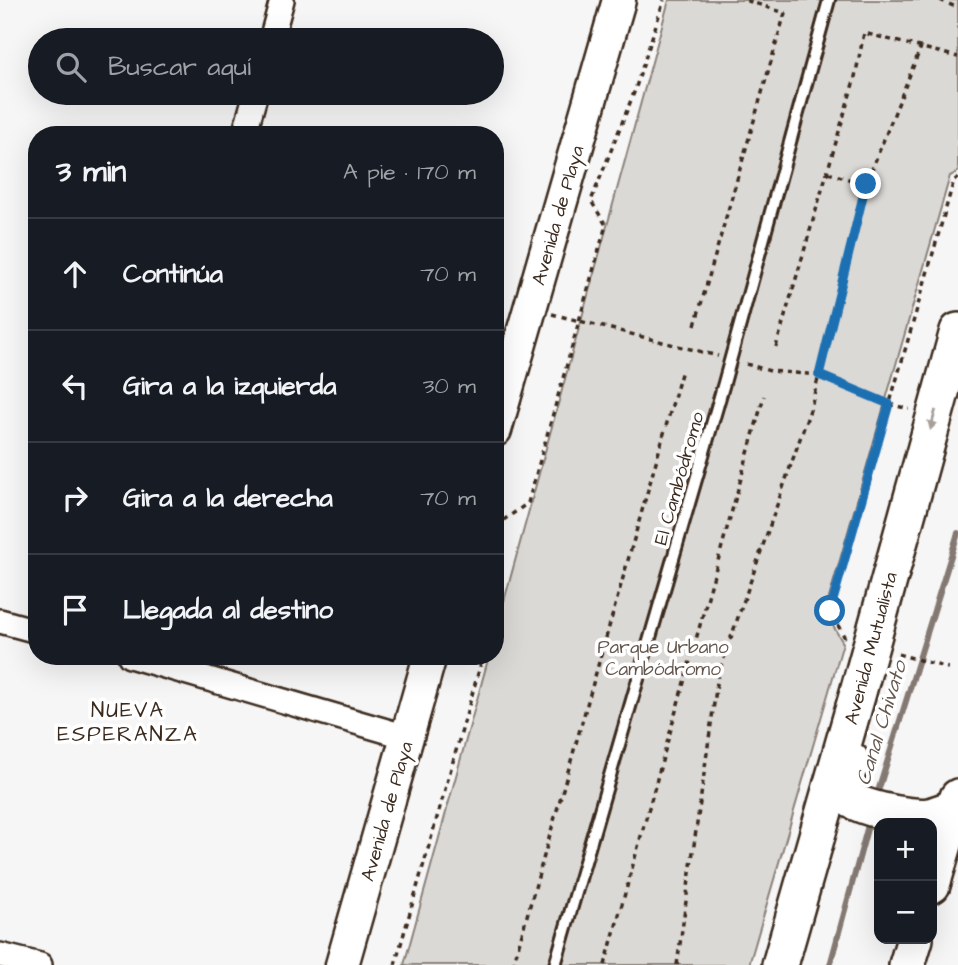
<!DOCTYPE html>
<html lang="es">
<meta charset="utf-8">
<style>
:root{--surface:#171b24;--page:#20242c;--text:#f1f3f6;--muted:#9ea1a6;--line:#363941}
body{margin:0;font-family:"Architects Daughter",sans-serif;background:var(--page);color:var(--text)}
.controls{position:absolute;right:21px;bottom:21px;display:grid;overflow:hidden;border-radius:14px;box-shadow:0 7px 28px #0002}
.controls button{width:63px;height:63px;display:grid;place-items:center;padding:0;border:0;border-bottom:2px solid var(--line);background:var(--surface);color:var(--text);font:35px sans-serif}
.stop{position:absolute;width:21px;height:21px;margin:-16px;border:5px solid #1f6fb2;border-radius:50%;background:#fff}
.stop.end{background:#1f6fb2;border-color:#fff;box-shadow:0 2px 7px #0008}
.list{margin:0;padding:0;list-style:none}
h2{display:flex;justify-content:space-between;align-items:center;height:91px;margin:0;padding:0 28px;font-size:30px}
h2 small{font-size:23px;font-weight:400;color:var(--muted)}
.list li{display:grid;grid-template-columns:46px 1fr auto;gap:21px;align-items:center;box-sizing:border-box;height:112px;padding:0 28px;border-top:2px solid var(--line)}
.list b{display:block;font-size:26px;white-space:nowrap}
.list em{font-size:23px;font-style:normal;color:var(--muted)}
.icon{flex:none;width:38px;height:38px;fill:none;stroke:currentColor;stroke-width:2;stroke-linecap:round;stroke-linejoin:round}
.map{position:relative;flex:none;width:958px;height:965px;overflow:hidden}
.search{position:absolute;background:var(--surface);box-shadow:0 7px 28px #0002;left:28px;top:28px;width:476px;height:77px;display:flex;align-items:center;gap:18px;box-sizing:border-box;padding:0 24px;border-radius:38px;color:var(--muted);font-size:26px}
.panel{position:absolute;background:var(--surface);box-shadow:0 7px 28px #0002;left:28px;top:126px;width:476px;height:539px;border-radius:28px}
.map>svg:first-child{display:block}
.green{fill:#dbd9d6;stroke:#8b827a;stroke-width:2}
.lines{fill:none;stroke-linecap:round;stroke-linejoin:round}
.stream{stroke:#847972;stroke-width:6}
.lane-casing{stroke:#3b2a1e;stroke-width:16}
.street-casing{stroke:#3b2a1e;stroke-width:28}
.secondary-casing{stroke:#3b2a1e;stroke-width:37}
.primary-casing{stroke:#3b2a1e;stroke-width:40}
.path{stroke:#3b2a1e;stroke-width:3.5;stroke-dasharray:5 5;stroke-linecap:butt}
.lane{stroke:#fff;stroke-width:10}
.street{stroke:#fff;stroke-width:23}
.secondary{stroke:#fff;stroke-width:32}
.primary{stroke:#fff;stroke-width:35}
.oneway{fill:#a79f9a}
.route{stroke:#1f6fb2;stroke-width:9}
.labels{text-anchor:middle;stroke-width:7;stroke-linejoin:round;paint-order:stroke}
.street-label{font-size:19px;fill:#3b2a1e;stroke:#fff}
.park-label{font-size:19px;fill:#63564c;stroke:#fff}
.neighbourhood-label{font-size:21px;letter-spacing:2px;fill:#3b2a1e;stroke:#fff}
.water-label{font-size:21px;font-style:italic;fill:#65584f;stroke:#fff}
</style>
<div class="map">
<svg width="958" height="965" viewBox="0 0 958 965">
<rect width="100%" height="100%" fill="#f7f6f6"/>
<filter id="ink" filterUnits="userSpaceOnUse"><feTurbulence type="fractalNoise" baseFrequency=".0143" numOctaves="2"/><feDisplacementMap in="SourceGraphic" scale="14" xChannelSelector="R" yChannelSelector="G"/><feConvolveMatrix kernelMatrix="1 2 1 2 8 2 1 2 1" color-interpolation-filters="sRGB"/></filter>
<g filter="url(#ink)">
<path class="green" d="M 669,0 L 958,0 L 958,172 L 950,176 L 825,612 L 843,643 L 749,965 L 404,965 L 489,656 L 495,656 L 495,634 Z"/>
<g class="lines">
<g class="stream">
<path d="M 876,798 L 958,533"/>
<path d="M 830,965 L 870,818"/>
</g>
<g class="lane-casing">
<path id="lane" d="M 555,965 L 724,383 L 829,0"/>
</g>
<g class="street-casing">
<g id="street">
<path d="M 271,40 L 282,0"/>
<path d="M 244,135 L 256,93"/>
<path d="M 0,621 L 37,631"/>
<path d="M 130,656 L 407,737"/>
<path d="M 0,955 L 40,965"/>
</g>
</g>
<g class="secondary-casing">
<g id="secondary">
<path d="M 495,430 L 619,0"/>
<path d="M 342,965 L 430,656"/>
</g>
</g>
<g class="primary-casing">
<g id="primary">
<path d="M 851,760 L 842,792 C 849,807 912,819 929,816 C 938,814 947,810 955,807"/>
<path d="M 932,885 L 958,797"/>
<path d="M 780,965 L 857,696 L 958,331"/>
<path d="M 907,965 L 915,939"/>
</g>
</g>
<g class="path">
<path d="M 940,0 L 958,8"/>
<path d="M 828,173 L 866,184"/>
<path d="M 552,314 L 718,356"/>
<path d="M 695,325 L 785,13 L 745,0"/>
<path d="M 776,347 L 855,77 L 864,33 L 958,57"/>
<path d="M 746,364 L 770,371 L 819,375 L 889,404 L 909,409"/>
<path d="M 495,526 L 528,503 L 606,225 L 591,201 L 635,90 L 664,0"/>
<path d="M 845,638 L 830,611 L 954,180 L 958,178"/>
<path d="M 898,654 L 948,668"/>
<path d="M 689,667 L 718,675"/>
<path d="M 395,965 L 483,656"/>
<path d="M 513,965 L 682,370"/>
<path d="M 605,965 L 764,396"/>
<path d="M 677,965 L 718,675 L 811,407 L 866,184 L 921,47"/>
</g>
<use href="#lane" class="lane"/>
<use href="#street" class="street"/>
<use href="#secondary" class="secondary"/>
<use href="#primary" class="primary"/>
</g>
<defs><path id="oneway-solid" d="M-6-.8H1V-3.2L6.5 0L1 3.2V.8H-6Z" transform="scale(1.75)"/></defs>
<use class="oneway" href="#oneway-solid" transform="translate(933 420) rotate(105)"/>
</g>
<g class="lines" filter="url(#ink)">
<path class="route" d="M 830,611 L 889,404 L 819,375 L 866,184"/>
</g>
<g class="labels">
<g class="street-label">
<text transform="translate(557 215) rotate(-74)" y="7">Avenida de Playa</text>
<text transform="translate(678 478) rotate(-74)" y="7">El Cambódromo</text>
<text transform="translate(870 648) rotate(-75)" y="7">Avenida Mutualista</text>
<text transform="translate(386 811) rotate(-74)" y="7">Avenida de Playa</text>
</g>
<g class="park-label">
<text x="663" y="653">Parque Urbano<tspan x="663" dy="22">Cambódromo</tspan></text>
</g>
<g class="neighbourhood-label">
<text x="128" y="717">NUEVA<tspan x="128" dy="24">ESPERANZA</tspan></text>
</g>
<g class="water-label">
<text transform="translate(881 723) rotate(-73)" y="7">Canal Chivato</text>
</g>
</g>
</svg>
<div class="controls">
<button>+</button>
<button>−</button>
</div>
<div class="stop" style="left:830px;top:611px"></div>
<div class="stop end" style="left:866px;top:184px"></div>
<div class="search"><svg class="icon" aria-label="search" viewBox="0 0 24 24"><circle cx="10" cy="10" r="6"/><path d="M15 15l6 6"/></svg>Buscar aquí</div>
<section class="panel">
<h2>3 min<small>A pie · 170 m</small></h2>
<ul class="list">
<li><svg class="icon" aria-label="ahead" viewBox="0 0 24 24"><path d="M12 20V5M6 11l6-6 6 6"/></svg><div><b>Continúa</b></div><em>70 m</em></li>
<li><svg class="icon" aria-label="left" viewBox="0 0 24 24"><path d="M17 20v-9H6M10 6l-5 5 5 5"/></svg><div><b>Gira a la izquierda</b></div><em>30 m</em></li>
<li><svg class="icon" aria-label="right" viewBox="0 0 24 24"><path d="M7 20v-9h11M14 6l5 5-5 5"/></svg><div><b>Gira a la derecha</b></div><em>70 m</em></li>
<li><svg class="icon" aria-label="arrive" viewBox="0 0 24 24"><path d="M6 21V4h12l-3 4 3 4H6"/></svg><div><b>Llegada al destino</b></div></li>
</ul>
</section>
</div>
